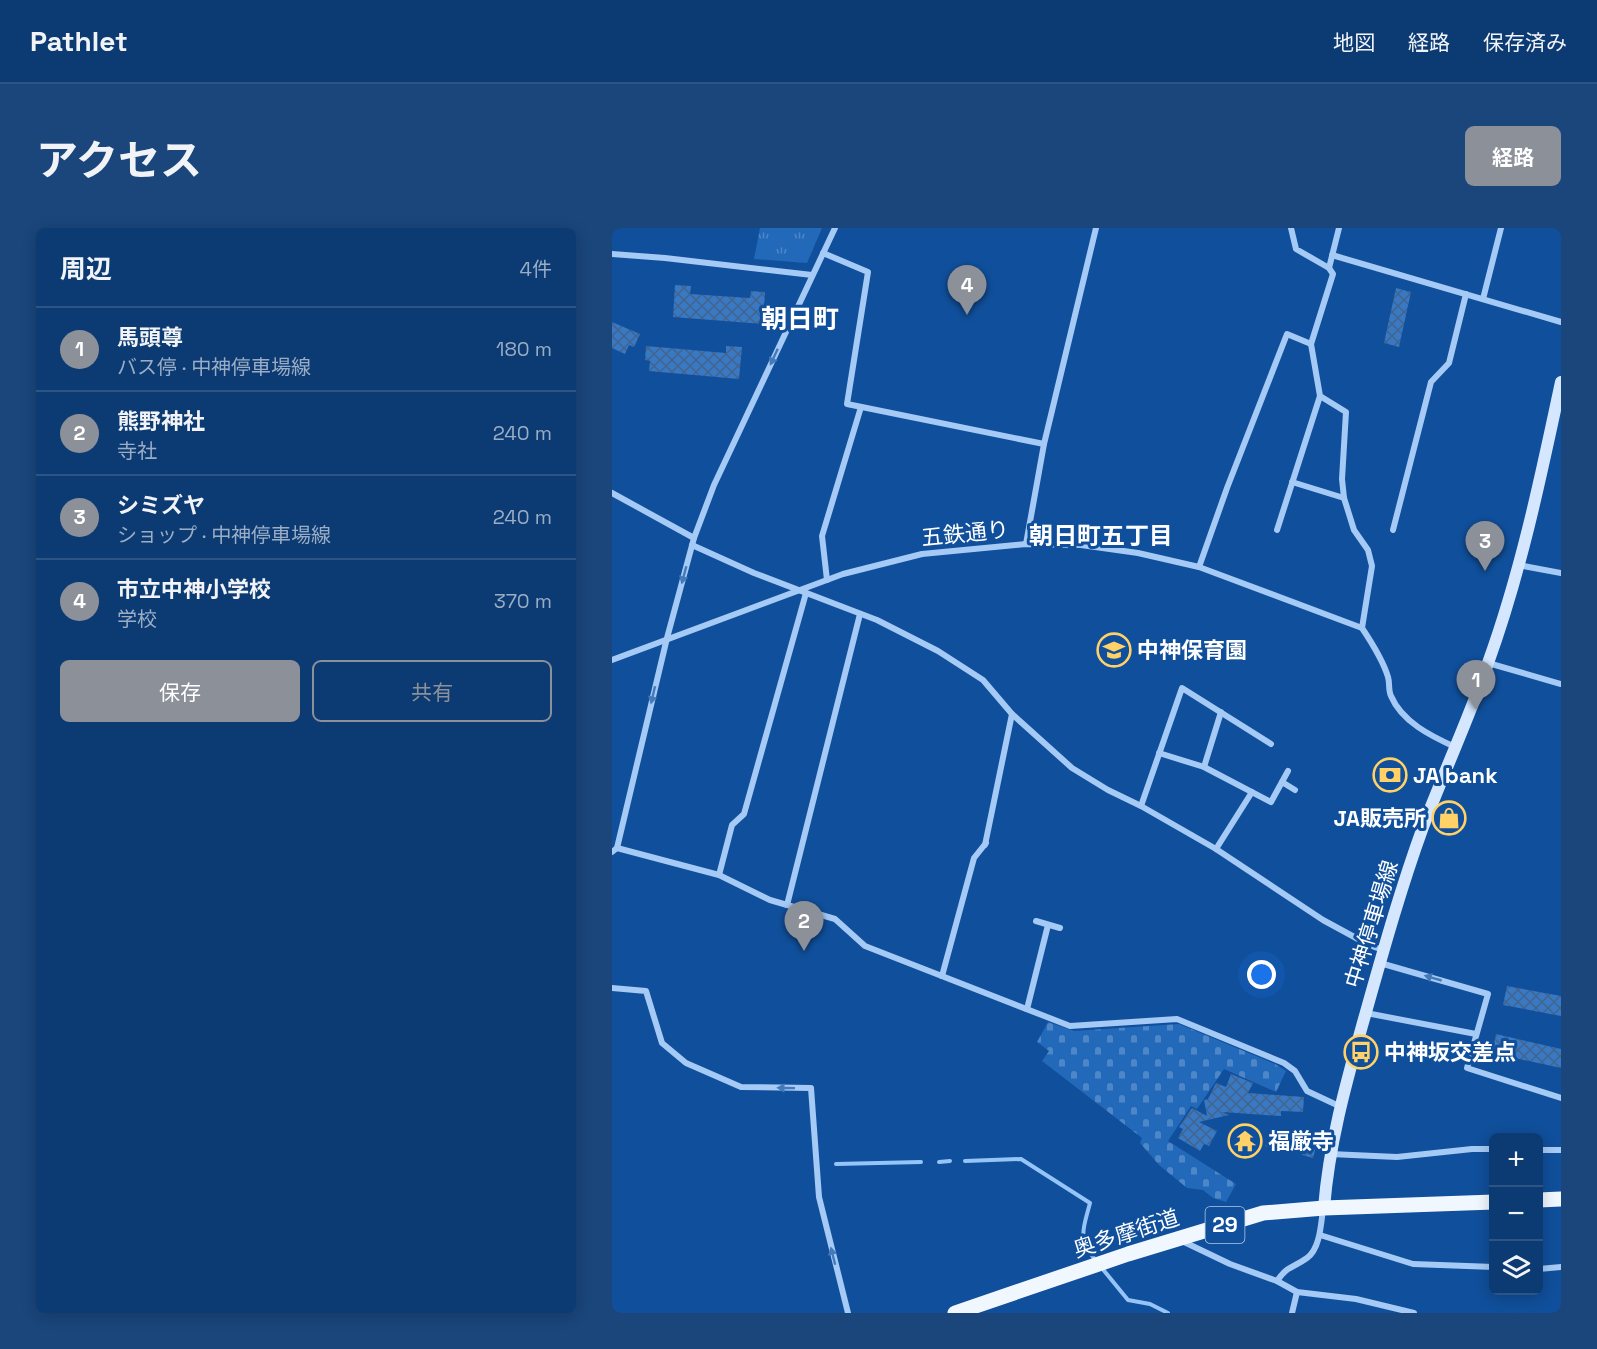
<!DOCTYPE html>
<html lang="ja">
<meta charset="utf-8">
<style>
:root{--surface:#0c3b74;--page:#1a467c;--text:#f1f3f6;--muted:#9aadc5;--line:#2c5586;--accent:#8c9099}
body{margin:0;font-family:"Space Grotesk","Noto Sans JP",sans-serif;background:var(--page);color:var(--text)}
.controls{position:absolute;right:18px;bottom:18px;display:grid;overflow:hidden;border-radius:9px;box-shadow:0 3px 15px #0003}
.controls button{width:54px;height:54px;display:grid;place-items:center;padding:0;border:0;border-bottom:2px solid var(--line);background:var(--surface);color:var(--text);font:30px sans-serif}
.you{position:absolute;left:650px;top:747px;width:21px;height:21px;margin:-15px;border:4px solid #fff;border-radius:50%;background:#1a73e8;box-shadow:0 0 0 9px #1a73e833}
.badge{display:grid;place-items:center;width:39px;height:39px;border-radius:50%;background:var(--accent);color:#fff;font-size:20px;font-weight:700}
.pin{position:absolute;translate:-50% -50px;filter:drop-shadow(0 2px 3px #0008)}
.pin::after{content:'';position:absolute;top:32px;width:21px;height:18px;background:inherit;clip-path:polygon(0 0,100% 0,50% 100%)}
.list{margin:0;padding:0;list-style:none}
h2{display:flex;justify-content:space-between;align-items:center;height:78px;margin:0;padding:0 24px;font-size:26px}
h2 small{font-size:20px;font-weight:400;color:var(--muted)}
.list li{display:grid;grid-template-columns:39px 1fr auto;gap:18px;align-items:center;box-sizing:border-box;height:84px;padding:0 24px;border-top:2px solid var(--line)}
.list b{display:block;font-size:22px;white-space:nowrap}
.list p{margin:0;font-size:20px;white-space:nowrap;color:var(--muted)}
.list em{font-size:20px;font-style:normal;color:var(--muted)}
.actions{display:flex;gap:12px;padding:18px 24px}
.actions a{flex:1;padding:14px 0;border:2px solid var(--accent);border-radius:9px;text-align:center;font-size:21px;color:var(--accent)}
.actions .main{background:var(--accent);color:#fff}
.icon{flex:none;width:33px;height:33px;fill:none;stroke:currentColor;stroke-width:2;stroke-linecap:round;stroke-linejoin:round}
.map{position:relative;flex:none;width:949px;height:1085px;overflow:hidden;border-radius:9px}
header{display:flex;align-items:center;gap:36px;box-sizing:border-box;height:84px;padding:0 30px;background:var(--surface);border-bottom:2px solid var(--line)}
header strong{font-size:28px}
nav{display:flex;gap:33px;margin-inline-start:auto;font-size:21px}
.intro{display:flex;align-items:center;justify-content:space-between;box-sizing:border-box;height:144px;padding:0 36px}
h1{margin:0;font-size:42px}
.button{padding:15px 27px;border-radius:9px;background:var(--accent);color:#fff;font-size:21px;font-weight:700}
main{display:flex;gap:36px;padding:0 36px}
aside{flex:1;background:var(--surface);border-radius:9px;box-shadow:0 3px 15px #0003}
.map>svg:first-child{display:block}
.grass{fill:url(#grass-tufts)}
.cemetery{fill:url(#cemetery-stones)}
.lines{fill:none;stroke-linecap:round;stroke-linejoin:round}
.stream{stroke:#95c5f8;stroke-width:4}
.building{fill:url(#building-cross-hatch)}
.minor{stroke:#a4caf5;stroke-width:6}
.secondary{stroke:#d4e7fe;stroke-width:12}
.primary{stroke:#f1f7ff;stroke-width:15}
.oneway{fill:#447aba}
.labels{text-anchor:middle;stroke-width:6;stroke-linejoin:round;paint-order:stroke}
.shield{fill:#104f9b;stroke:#b7cae1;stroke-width:1.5}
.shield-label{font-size:21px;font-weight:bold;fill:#fff}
.street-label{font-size:22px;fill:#fff;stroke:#104f9b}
.poi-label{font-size:22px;font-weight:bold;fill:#fff;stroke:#104f9b;text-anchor:start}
.neighbourhood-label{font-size:24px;font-weight:bold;fill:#fff;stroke:#104f9b}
.quarter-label{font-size:26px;font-weight:bold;fill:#fff;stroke:#104f9b}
</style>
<header>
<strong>Pathlet</strong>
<nav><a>地図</a><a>経路</a><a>保存済み</a></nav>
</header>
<div class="intro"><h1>アクセス</h1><a class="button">経路</a></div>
<main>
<aside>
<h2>周辺<small>4件</small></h2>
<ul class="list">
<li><span class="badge">1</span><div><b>馬頭尊</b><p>バス停 · 中神停車場線</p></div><em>180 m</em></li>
<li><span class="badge">2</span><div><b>熊野神社</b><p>寺社</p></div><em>240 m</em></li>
<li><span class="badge">3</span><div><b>シミズヤ</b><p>ショップ · 中神停車場線</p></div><em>240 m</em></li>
<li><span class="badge">4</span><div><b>市立中神小学校</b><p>学校</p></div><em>370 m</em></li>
</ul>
<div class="actions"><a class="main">保存</a><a>共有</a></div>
</aside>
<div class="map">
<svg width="949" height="1085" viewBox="0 0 949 1085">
<defs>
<pattern id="grass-tufts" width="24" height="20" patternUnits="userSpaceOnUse" patternTransform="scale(1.5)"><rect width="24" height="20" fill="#2269ba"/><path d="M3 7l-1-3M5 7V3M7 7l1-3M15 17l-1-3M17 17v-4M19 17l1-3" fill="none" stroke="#4e87c8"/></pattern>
<pattern id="cemetery-stones" width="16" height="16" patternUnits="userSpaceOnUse" patternTransform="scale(1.5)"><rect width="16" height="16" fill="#2269ba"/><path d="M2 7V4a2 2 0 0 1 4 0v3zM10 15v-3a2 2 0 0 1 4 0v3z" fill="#4e87c8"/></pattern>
<pattern id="building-cross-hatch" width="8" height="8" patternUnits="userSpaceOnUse" patternTransform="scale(1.5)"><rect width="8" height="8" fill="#3978c3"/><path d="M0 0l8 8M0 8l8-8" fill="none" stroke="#42648d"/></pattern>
</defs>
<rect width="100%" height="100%" fill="#104f9b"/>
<path class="grass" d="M 148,0 L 210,0 L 195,35 L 142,31 Z"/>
<path class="cemetery" d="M 436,794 L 462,803 L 567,796 L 663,836 L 674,843 L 664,864 L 612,841 L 585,881 L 579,878 L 556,913 L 624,956 L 614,974 L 601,970 L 591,962 L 575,960 L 547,937 L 528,915 L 530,910 L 430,833 L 437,823 L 425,814 Z"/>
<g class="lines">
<g class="stream">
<path d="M 353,933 L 409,931 L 478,975 C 471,1002 465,1009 484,1033"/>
<path d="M 327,934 L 338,933"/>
<path d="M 224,936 L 309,934"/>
<path d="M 489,1039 L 516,1072 L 538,1076 L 556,1085"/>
</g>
</g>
<g class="building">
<path d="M 63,57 L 79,58 L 78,66 L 138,70 L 139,63 L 153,64 L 151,96 L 61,89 Z"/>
<path d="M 784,60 L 799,64 L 787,119 L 772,115 Z"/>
<path d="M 0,94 L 28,106 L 22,119 L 17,117 L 13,126 L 0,120 Z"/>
<path d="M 34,118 L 114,125 L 114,118 L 130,119 L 127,151 L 37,143 L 38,133 L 33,132 Z"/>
<path d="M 895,758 L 949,768 L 949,788 L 891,777 Z"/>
<path d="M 884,806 L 949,821 L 949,840 L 880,825 Z"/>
<path d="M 619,846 L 641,855 L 636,865 L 692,869 L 691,884 L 669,883 L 669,888 L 610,884 L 617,887 L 587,894 L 605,903 L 597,918 L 592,916 L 588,923 L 566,910 L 571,901 L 567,899 L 580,880 L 595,888 L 592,872 L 596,871 L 604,855 L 614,859 Z"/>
<path d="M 659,908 L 671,914 L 665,924 L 653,918 Z"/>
<path d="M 693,916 L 704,919 L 701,930 L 690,927 Z"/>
</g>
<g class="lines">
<g class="minor">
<path d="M 679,0 L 684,21 L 717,40 L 721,46 L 699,116 L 708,168 L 734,184 L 730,251 L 732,270 L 742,302 L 756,322 L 760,338 L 750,400 C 760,415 771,432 776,449 C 778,455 776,462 779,468 C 790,494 819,508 843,519"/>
<path d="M 211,25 L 256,44 L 235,176 L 432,216"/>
<path d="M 0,26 L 53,30 L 200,47"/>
<path d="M 720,27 L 949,94"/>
<path d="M 717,40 L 727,0"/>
<path d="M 871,71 L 889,0"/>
<path d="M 680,254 L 732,270"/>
<path d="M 0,265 L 82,310"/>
<path d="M 665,302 L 708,168"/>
<path d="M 781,302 L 819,154 L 837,135 L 854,66"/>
<path d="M 414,316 L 432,216 L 484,0"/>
<path d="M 80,317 L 142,345 L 265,392 L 326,423 L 371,452 L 400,486 L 460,540 L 496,562 L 529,578 L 604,621 L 711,692 L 757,717 L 771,722"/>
<path d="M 906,337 L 949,345"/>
<path d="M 587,339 L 615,260 L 675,106 L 699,116"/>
<path d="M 215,352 L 210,308 L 249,179"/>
<path d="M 0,432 L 231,346 L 310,326 L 414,316 L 469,317 L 526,325 L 587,339 L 750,400"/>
<path d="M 876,435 L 949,456"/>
<path d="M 547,525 L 592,539 L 659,574 L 676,543"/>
<path d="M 592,539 L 609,484"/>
<path d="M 670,554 L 683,562"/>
<path d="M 529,578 L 570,460 L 659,516"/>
<path d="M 373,617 L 400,486"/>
<path d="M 5,620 L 107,647 L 158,672 L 223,691 L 253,718 L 458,798 L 565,791 L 672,835 L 683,843 L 695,863 L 727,878"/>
<path d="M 604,621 L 640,564"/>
<path d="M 0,624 L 5,620 L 55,410 L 82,310 L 102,257 L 223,0"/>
<path d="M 107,647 L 120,597 L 132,586 L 194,365"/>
<path d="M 175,677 L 248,386"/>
<path d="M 424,693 L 448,700"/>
<path d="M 768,735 L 876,766 L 855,840 L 949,870"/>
<path d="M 330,748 L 362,630 L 374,615"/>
<path d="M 0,760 L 34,763 L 50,815 L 74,835 L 129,859 L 199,860 L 207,969 L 236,1085"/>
<path d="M 415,781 L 436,697"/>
<path d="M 754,785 L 864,806"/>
<path d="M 927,922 L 949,922"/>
<path d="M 718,926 L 785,929 L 860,921 L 882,921"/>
<path d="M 708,1007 L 801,1036 L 882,1039"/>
<path d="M 570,1013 L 618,1036 L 665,1053 L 685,1064 L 744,1071 L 802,1085"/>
<path d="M 927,1041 L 949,1039"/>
<path d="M 665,1053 C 675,1038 681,1040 695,1030 C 708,1021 709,996 711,981"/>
<path d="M 680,1085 L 685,1064"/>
</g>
<path class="secondary" d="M 712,980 C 717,917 733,859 750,798 C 769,731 787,665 811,599 C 832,544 857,490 876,435 C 909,344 929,248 949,154"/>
<g class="primary">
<path d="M 927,972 L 949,971"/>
<path d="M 343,1085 L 516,1026 L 651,985 L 712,980 L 882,974"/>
</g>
</g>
<defs><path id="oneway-solid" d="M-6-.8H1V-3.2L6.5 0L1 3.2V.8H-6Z" transform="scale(1.5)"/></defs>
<g class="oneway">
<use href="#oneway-solid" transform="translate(162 129) rotate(115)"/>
<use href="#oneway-solid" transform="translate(72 347) rotate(105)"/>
<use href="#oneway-solid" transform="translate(41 467) rotate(103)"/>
<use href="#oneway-solid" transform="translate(821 750) rotate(-164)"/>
<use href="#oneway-solid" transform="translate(174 860) rotate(-179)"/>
<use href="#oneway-solid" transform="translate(221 1028) rotate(-104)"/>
</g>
<defs>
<g id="school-ring" transform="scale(1.725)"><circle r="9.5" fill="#104f9b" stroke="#ffd167" stroke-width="1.5"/><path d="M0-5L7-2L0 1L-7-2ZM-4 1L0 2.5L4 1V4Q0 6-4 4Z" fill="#ffd167"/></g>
<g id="bank-ring" transform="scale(1.725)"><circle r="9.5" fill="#104f9b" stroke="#ffd167" stroke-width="1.5"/><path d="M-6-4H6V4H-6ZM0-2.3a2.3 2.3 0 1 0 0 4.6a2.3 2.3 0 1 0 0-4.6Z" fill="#ffd167"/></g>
<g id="shop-ring" transform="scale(1.725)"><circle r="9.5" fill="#104f9b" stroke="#ffd167" stroke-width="1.5"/><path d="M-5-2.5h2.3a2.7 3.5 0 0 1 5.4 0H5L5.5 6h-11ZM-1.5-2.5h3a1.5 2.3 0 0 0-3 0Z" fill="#ffd167"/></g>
<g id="bus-ring" transform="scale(1.725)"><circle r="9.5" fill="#104f9b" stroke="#ffd167" stroke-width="1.5"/><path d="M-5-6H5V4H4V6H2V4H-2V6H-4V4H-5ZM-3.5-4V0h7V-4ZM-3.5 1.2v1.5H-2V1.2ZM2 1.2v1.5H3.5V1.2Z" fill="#ffd167"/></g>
<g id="temple-ring" transform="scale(1.725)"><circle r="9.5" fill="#104f9b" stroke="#ffd167" stroke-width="1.5"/><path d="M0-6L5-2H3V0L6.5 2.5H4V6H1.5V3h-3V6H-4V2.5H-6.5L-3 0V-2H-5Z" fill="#ffd167"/></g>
</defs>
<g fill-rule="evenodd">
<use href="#school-ring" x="502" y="422"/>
<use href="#bank-ring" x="778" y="547"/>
<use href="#shop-ring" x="837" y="590"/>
<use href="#bus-ring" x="749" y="824"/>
<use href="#temple-ring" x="633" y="913"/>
</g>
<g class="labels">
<rect class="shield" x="593.5" y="979" width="39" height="36" rx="4.5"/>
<g class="shield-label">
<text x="613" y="1004">29</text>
</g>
<g class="street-label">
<text transform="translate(353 305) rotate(-6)" y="8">五鉄通り</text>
<text transform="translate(759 696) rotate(-73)" y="8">中神停車場線</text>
<text transform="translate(514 1005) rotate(-18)" y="8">奥多摩街道</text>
</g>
<g class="poi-label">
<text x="525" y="430">中神保育園</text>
<text x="801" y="555">JA bank</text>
<text x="814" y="598" text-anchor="end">JA販売所</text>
<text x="772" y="832">中神坂交差点</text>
<text x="656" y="921">福厳寺</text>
</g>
<g class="neighbourhood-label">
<text x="489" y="316">朝日町五丁目</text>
</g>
<g class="quarter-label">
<text x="188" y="100">朝日町</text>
</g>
</g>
</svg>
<div class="controls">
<button>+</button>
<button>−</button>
<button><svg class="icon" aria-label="layers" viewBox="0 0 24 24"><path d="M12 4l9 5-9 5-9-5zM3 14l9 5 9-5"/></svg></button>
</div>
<div class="you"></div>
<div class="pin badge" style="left:864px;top:482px">1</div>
<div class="pin badge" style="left:192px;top:723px">2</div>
<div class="pin badge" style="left:873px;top:343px">3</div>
<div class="pin badge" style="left:355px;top:87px">4</div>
</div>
</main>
